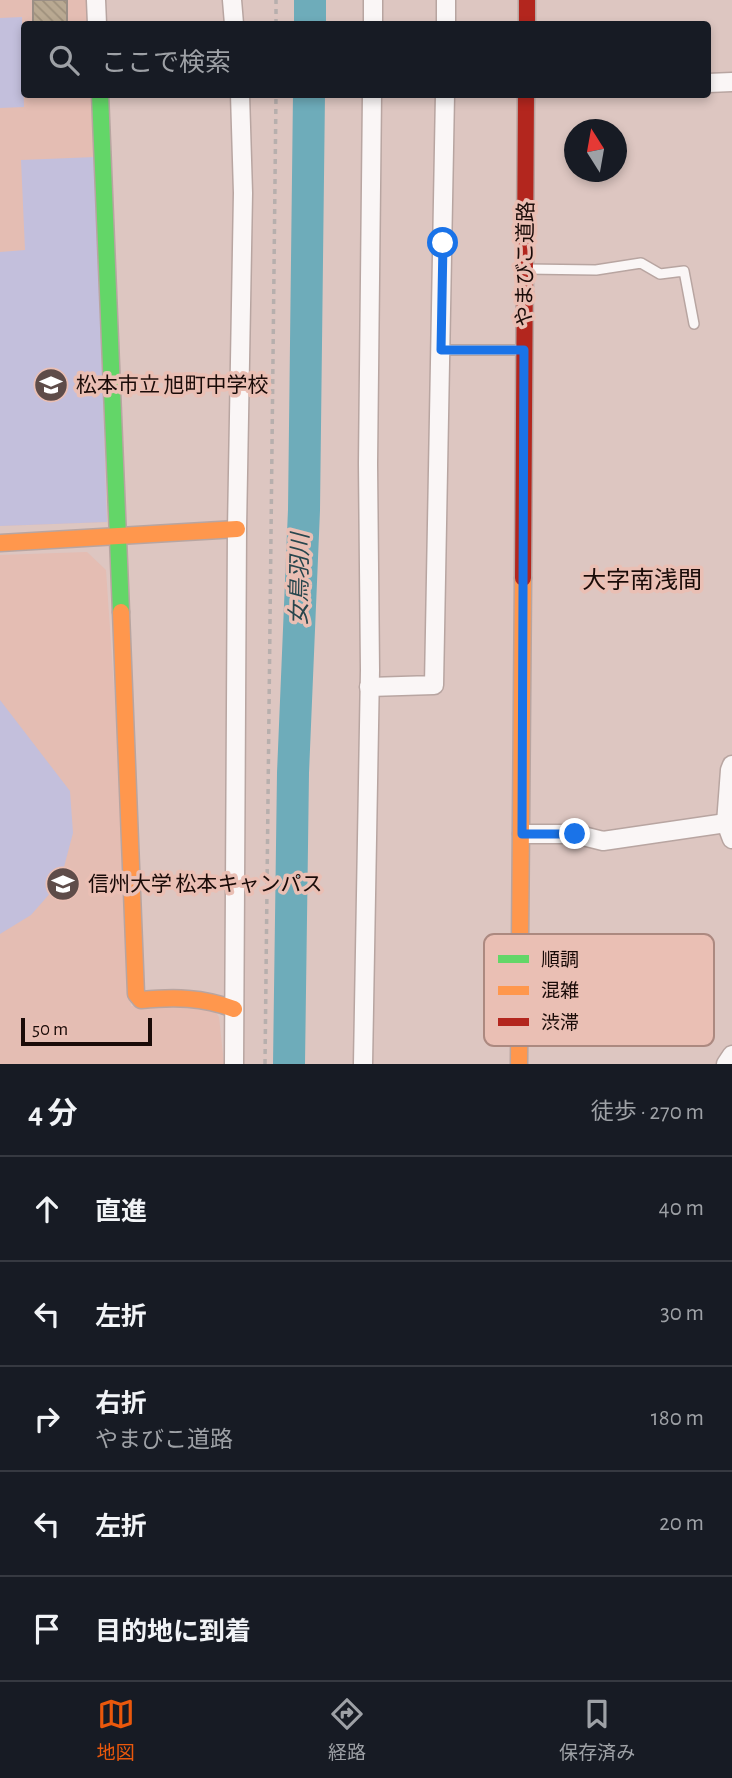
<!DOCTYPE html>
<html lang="ja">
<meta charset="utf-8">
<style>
:root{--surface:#171b24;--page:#20242c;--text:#f1f3f6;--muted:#9ea1a6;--line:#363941;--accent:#ea580c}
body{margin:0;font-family:"Alegreya Sans","Noto Sans JP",sans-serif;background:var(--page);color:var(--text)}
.compass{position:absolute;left:564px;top:119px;width:63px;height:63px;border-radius:50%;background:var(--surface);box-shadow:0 4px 10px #0003;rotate:349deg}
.scale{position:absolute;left:21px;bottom:18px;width:131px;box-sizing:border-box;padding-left:7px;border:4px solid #1a0b08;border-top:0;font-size:19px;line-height:24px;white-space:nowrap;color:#1a0b08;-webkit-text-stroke:5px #eabfb4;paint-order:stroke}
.stop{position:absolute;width:21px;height:21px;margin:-16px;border:5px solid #1a73e8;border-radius:50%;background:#fff}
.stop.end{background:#1a73e8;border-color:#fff;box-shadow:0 2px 7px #0008}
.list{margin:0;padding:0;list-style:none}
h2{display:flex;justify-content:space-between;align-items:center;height:91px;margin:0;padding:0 28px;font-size:30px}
h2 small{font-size:23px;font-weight:400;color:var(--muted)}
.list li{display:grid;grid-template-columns:46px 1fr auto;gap:21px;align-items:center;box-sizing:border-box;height:105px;padding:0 28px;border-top:2px solid var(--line)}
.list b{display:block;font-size:26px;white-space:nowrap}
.list p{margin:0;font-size:23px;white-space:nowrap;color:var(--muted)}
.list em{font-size:23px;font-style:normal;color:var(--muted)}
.icon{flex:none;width:38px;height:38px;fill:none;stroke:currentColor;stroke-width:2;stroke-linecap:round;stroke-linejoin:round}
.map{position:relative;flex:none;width:732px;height:1064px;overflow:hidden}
.search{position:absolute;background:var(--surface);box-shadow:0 4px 10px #0003;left:21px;right:21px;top:21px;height:77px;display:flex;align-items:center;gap:18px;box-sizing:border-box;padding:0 24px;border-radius:7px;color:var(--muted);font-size:26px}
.sheet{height:616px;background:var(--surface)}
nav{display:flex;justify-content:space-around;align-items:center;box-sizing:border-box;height:98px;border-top:2px solid var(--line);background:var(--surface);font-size:19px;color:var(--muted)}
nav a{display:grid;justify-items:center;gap:4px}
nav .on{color:var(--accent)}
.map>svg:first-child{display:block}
.built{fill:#e4bdb3}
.green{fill:#c3bfdc}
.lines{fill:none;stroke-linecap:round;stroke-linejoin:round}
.river{stroke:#6eacba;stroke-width:32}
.building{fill:url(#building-back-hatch);stroke:#9b8f86;stroke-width:2}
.lane-casing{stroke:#b8a5a1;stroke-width:12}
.street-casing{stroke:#b8a5a1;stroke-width:21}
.fast-casing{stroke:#b8a5a1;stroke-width:19}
.slow-casing{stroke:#b8a5a1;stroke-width:19}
.jam-casing{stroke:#b8a5a1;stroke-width:19}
.path{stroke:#b7afad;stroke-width:3.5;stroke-dasharray:5 5;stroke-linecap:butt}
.lane{stroke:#faf6f6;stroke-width:9}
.street{stroke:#faf6f6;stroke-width:18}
.fast{stroke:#63d668;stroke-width:16}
.slow{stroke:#ff974d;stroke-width:16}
.jam{stroke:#b3261e;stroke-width:16}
.route{stroke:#1a73e8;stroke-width:9}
.labels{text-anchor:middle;stroke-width:7;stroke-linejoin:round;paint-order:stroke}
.street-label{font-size:21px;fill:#1a0b08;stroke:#eabfb4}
.poi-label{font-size:21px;fill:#1a0b08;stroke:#eabfb4;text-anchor:start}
.water-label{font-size:23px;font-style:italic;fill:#28464d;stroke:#eabfb4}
.quarter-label{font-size:24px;fill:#1a0b08;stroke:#eabfb4}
.key{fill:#eabfb4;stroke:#ac8980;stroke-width:2}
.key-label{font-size:19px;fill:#1a0b08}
</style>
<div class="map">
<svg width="732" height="1064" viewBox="0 0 732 1064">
<defs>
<pattern id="building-back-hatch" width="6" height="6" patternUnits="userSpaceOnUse" patternTransform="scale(1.75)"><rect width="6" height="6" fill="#b9a992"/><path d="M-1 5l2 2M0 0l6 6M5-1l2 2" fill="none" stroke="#9e907c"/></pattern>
</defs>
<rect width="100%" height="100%" fill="#ddc6c1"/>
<g class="built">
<path d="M 0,0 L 89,0 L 90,24 L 24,24 L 24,94 L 92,95 L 107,522 L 0,526 Z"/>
<path d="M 87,552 L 106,570 L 119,762 L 131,1006 L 210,1005 L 219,1017 L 224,1064 L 0,1064 L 0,555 Z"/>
</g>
<g class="green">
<path d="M 22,17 L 24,107 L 0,108 L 0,18 Z"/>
<path d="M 95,157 L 107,522 L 0,526 L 0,252 L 25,250 L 21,160 Z"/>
<path d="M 0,700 L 70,791 L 73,833 L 60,882 L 31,915 L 0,934 Z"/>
</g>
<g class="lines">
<g class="river">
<path d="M 310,24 L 310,0"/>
<path d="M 289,1064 L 293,773 L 304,510 L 309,94"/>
</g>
</g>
<rect class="building" x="33" y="0" width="34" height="24"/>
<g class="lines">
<g class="lane-casing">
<g id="lane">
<path d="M 526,269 L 596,270 L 641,263 L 660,274 L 684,271 L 694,324"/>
<path d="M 441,350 L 523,350"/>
</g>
</g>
<g class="street-casing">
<g id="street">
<path d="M 96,0 L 97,24"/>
<path d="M 232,0 L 234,24"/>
<path d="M 373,24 L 373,0"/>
<path d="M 446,24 L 446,0"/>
<path d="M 708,83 L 732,82"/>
<path d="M 369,687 L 434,685 L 445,94"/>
<path d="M 732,765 L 730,770 L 726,823 L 732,839"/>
<path d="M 522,834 L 575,834 L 603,841 L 726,823"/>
<path d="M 234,1064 L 237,529 L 243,193 L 240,94"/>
<path d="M 363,1064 L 370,670 L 368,464 L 372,94"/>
<path d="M 726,1064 L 732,1055"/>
</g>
</g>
<g class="fast-casing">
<path id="fast" d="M 100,94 L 121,612"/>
</g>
<g class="slow-casing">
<g id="slow">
<path d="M 0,543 L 237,529"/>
<path d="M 121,612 L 136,994 L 141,1000 C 174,997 202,997 234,1009"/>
<path d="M 519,1064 L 523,578"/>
</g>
</g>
<g class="jam-casing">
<g id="jam">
<path d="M 527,0 L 527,24"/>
<path d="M 523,578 L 526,94"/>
</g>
</g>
<g class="path">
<path d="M 276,24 L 276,0"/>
<path d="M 265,1064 L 276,94"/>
</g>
<use href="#lane" class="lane"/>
<use href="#street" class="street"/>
<use href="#fast" class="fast"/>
<use href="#slow" class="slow"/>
<use href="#jam" class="jam"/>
</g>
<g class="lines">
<path class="route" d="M 443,243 L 441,350 L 524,350 L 522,834 L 575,834"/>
</g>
<defs>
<g id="school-disc" transform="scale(1.75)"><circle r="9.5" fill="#5e4c49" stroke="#eabfb4"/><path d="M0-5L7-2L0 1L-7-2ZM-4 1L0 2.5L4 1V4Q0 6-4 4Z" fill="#fff"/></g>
<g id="university-disc" transform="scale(1.75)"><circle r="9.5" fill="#5e4c49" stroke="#eabfb4"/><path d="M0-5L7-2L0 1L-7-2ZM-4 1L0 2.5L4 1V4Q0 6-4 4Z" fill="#fff"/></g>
</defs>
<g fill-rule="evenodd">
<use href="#school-disc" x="51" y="385"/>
<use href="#university-disc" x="63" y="884"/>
</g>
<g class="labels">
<g class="street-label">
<text transform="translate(525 264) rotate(-89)" y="7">やまびこ道路</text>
</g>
<g class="poi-label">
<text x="76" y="392">松本市立 旭町中学校</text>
<text x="88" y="891">信州大学 松本キャンパス</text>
</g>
<g class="water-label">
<text transform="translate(299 579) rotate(-89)" y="8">女鳥羽川</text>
</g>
<g class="quarter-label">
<text x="642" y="588">大字南浅間</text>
</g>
</g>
<rect x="484" y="934" width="230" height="112" rx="10" class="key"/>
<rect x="498" y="955" width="31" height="8" fill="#63d668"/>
<rect x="498" y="986" width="31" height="9" fill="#ff974d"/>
<rect x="498" y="1018" width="31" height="8" fill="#b3261e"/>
<g class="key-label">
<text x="541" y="966">順調</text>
<text x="541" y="997">混雑</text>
<text x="541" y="1029">渋滞</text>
</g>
</svg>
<svg class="compass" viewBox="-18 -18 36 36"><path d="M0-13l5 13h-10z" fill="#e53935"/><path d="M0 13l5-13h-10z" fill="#9ea1a6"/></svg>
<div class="scale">50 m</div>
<div class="stop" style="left:443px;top:243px"></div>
<div class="stop end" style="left:575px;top:834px"></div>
<div class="search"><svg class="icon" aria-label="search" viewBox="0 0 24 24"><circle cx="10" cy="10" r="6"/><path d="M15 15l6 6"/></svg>ここで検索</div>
</div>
<section class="sheet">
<h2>4 分<small>徒歩 · 270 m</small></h2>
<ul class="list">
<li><svg class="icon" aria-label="ahead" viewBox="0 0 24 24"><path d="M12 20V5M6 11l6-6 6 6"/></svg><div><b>直進</b></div><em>40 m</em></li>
<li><svg class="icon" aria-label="left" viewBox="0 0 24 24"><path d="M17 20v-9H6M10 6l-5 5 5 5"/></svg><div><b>左折</b></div><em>30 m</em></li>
<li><svg class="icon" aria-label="right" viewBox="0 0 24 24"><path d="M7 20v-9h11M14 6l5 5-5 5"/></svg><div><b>右折</b><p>やまびこ道路</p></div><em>180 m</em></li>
<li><svg class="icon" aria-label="left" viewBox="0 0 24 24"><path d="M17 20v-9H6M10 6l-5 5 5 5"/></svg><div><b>左折</b></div><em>20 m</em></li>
<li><svg class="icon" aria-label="arrive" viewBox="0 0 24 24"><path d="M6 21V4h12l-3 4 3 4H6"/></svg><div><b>目的地に到着</b></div></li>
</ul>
</section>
<nav>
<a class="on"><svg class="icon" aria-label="map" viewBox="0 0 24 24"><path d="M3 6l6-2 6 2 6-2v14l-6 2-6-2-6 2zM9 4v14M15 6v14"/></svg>地図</a>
<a><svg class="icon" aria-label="directions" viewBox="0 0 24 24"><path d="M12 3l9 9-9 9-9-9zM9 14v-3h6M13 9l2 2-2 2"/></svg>経路</a>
<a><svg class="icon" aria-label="saved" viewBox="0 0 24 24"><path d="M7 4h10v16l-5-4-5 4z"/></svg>保存済み</a>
</nav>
